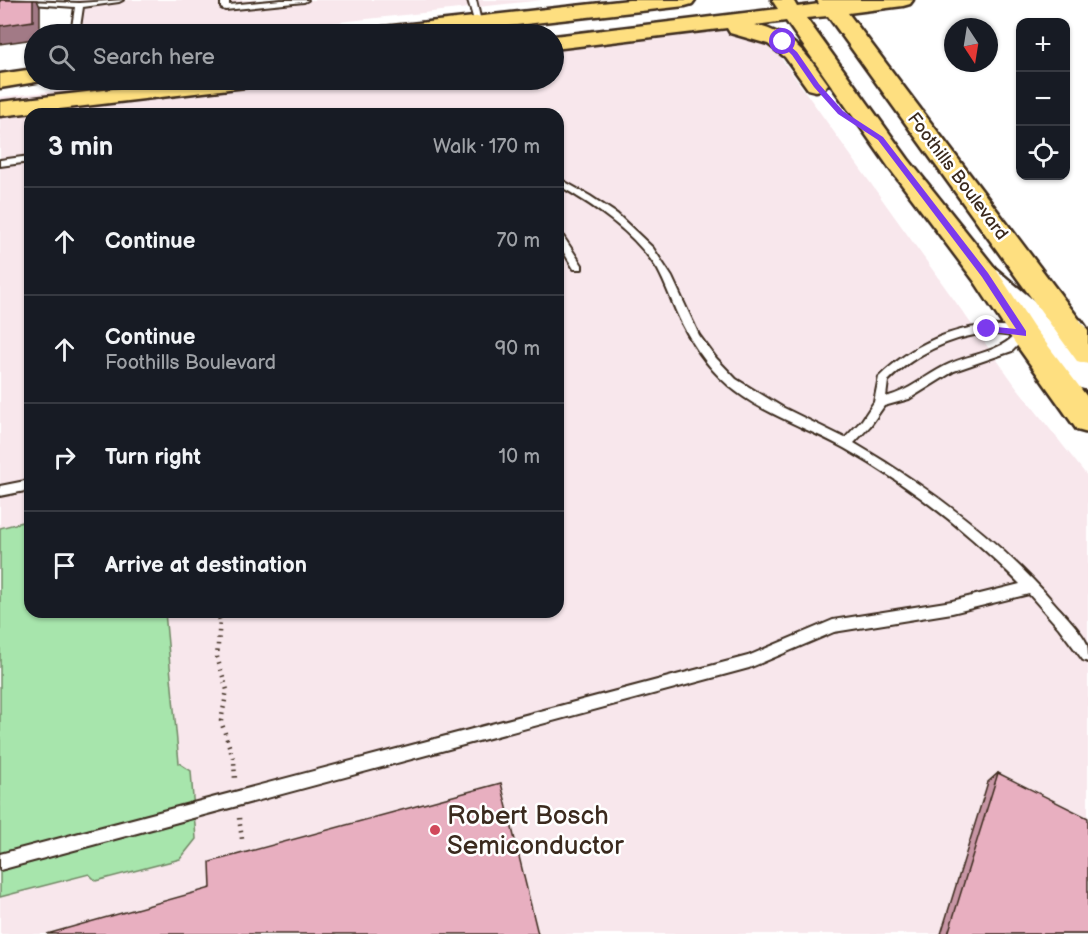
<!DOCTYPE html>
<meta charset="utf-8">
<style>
:root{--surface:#171b24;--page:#20242c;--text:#f1f3f6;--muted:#9ea1a6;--line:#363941}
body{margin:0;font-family:"Balsamiq Sans",sans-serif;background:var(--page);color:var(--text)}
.controls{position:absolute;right:18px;top:18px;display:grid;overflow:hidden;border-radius:12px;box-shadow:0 2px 4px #0004}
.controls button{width:54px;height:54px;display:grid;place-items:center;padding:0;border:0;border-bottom:2px solid var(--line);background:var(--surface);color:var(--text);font:30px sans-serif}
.compass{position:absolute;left:944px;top:18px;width:54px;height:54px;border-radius:50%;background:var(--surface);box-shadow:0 2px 4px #0004;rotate:168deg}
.stop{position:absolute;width:18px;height:18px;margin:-14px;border:4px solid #7c3aed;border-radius:50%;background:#fff}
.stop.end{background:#7c3aed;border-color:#fff;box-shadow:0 2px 6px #0008}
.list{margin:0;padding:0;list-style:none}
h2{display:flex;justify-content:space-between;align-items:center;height:78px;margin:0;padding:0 24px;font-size:26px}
h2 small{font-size:20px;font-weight:400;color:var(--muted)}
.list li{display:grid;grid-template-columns:39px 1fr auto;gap:18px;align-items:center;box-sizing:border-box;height:108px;padding:0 24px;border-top:2px solid var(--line)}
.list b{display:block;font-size:22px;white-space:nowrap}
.list p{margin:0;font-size:20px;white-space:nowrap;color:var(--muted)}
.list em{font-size:20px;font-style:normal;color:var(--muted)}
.icon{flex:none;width:33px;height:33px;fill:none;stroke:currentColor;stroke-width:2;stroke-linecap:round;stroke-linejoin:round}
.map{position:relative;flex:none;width:1088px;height:934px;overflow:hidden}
.search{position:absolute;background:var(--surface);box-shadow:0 2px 4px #0004;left:24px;top:24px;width:540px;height:66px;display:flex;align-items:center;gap:15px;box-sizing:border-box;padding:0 21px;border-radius:33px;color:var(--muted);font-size:22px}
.panel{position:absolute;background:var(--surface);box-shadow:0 2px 4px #0004;left:24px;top:108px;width:540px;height:510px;border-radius:18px}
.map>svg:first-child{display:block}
.built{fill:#f8e7ec;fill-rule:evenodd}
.green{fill:#a7e5ac;stroke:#718865;stroke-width:1.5}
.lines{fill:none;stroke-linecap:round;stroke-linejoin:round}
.lane-casing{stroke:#3b2a1e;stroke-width:4}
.secondary-casing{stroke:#3b2a1e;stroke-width:5}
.primary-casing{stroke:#3b2a1e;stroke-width:5}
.path{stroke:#3b2a1e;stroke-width:4.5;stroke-dasharray:1.5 5;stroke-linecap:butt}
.lane{fill:#fff;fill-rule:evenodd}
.secondary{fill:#fff;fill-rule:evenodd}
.primary{fill:#fedf80;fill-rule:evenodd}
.wall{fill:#c896a5;stroke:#3b2a1e;stroke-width:1.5}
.shaded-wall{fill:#a27a86;stroke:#3b2a1e;stroke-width:1.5}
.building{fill:#e8afc0;stroke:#3b2a1e;stroke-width:1.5}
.route{fill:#7c3aed}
.poi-dot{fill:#d1495b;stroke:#fff;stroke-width:2}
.labels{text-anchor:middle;stroke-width:5;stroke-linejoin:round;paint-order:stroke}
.far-street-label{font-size:18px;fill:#3b2a1e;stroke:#fff}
.near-poi-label{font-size:26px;fill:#3b2a1e;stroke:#fff;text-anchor:start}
</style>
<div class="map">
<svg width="1088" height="934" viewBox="0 0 1088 934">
<rect width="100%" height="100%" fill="#fff"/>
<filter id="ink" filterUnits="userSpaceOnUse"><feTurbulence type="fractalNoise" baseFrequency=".0167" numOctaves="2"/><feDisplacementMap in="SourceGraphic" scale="12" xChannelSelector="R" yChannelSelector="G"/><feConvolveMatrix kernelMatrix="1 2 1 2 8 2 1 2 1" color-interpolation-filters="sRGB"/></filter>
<g filter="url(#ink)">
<g class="built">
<path d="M 77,0 L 543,0 L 229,34 L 71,34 Z"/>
<path d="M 754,12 L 783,55 L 781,58 L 1015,385 L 1088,477 L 1088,934 L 0,934 L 0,97 L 156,80 L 554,80 L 553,34 ZM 30,114 L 558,114 L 558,612 L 30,612 Z"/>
</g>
<path class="green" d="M 30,520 L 30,612 L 165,612 L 179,763 L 191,771 L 196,839 L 180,859 L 96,881 L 89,874 L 0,897 L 0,528 Z"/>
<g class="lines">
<g class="lane-casing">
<g id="lane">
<path d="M 0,0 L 79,3 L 123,0 L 119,2 L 83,7 L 79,34 L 71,34 L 75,7 L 2,2 Z"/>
<path d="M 221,0 L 229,0 L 229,5 L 281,0 L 308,0 L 304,2 L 225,10 L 221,8 Z"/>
<path d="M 468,0 L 476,0 L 482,26 L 475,24 Z"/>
<path d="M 30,156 L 30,162 L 0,166 L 0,160 Z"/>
<path d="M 558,178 L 590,196 L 617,214 L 653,248 L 672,277 L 699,335 L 716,358 L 736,379 L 782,407 L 845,438 L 862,420 L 874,402 L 879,377 C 918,339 973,316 1027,330 L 1028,333 L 1027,336 L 1012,351 L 954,371 L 909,399 L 884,406 L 870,426 L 854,443 C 929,487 999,539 1056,605 C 1065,615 1082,632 1087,644 C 1088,649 1088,657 1088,662 L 1083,660 L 1059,628 L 1029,594 L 952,613 L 834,632 L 749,668 L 0,870 L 0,854 L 748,656 L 833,620 L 952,601 L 1020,584 C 968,531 909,485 844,448 C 808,428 760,413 728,385 C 706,366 688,338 676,311 C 670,297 665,283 658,270 C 634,232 596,207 558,185 ZM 986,333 L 1014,336 C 995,354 968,354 945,366 C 925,376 909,391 886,397 L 888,381 C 915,354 948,338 986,333 Z"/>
<path d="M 558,232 L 561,233 L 582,265 L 582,269 L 574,269 L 558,243 Z"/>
<path d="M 30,480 L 30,490 L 0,496 L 0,486 Z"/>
</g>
</g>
<g class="secondary-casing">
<path id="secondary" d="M 986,266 L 996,269 L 1044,309 L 1081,320 L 1086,327 L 1081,334 L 1071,337 L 1062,335 L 1088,360 L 1088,390 L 1077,387 L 1040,350 L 1013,340 L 1008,333 L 1013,326 L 1022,323 L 976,283 L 972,276 L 976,269 Z"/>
</g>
<g class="primary-casing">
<g id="primary">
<path d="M 629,0 L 695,0 L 692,4 L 685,6 L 436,34 L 372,34 L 375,29 L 383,27 Z"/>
<path d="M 772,0 L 793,0 L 797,7 L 819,4 L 817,0 L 913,0 L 910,4 L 903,6 L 848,13 L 1088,331 L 1088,364 L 1077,361 L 828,16 L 806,18 L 908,159 L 995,268 L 1033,326 L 1088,398 L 1088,433 L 1077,430 L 1013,340 L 975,282 L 890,169 L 786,21 L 755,25 C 793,34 806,53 828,84 L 824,89 L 816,91 L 808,89 L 785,57 L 768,44 L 730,33 L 727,28 L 554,49 L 554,36 L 778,9 Z"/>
<path d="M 34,69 L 34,80 L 42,81 L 0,88 L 0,74 Z"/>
<path d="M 191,80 L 257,80 L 254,85 L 246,87 L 0,116 L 0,102 Z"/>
</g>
</g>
<g class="path">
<path d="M 217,612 L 220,620 L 217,657 L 227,690 L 221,721 L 234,761 L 235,780"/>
<path d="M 239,818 L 242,839"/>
</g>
<use href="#lane" class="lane"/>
<use href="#secondary" class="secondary"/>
<use href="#primary" class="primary"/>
</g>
<path class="wall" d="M 998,773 L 1088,934 L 941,934 L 988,782 Z"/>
<path class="shaded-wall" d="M 33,0 L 37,0 L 40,7 L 40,34 L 34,34 L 34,39 L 0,44 L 0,26 Z"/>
<g class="building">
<path d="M 0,0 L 33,0 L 33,21 L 0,26 Z"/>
<path d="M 998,773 L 1088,818 L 1088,934 L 948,934 Z"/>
<path d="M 501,783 L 538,934 L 47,934 L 211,888 L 210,862 Z"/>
</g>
</g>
<path class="route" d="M 783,40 L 797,52 L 819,84 L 843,111 L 883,137 L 988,273 L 1026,331 L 1026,336 L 984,331 L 982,329 L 987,326 L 1016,329 L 982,277 L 878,140 L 838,114 L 814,87 L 792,55 L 780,43 Z"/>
<circle class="poi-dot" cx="435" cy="830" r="6"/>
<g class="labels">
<g class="far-street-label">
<text transform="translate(958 176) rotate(53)" y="6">Foothills Boulevard</text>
</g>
<g class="near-poi-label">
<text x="447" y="824">Robert Bosch<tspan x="447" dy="30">Semiconductor</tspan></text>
</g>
</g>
</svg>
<div class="controls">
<button>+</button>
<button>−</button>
<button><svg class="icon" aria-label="locate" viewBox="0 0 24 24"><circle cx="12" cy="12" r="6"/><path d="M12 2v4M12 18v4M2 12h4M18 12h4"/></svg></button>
</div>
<svg class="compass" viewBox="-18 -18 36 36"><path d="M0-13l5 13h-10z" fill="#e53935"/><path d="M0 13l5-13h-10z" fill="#9ea1a6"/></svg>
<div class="stop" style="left:783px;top:42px"></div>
<div class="stop end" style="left:987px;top:329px"></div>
<div class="search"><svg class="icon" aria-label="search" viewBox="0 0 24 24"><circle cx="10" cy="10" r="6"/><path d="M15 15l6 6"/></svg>Search here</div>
<section class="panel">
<h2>3 min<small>Walk · 170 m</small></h2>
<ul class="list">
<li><svg class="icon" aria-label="ahead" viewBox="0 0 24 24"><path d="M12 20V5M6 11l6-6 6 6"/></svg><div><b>Continue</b></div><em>70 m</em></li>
<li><svg class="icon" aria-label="ahead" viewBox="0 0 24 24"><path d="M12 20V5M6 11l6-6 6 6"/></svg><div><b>Continue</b><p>Foothills Boulevard</p></div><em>90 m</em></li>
<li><svg class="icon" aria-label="right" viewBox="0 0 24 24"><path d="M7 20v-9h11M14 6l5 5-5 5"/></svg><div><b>Turn right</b></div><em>10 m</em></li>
<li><svg class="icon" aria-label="arrive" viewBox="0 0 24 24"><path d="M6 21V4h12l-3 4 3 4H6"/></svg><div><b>Arrive at destination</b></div></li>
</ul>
</section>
</div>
